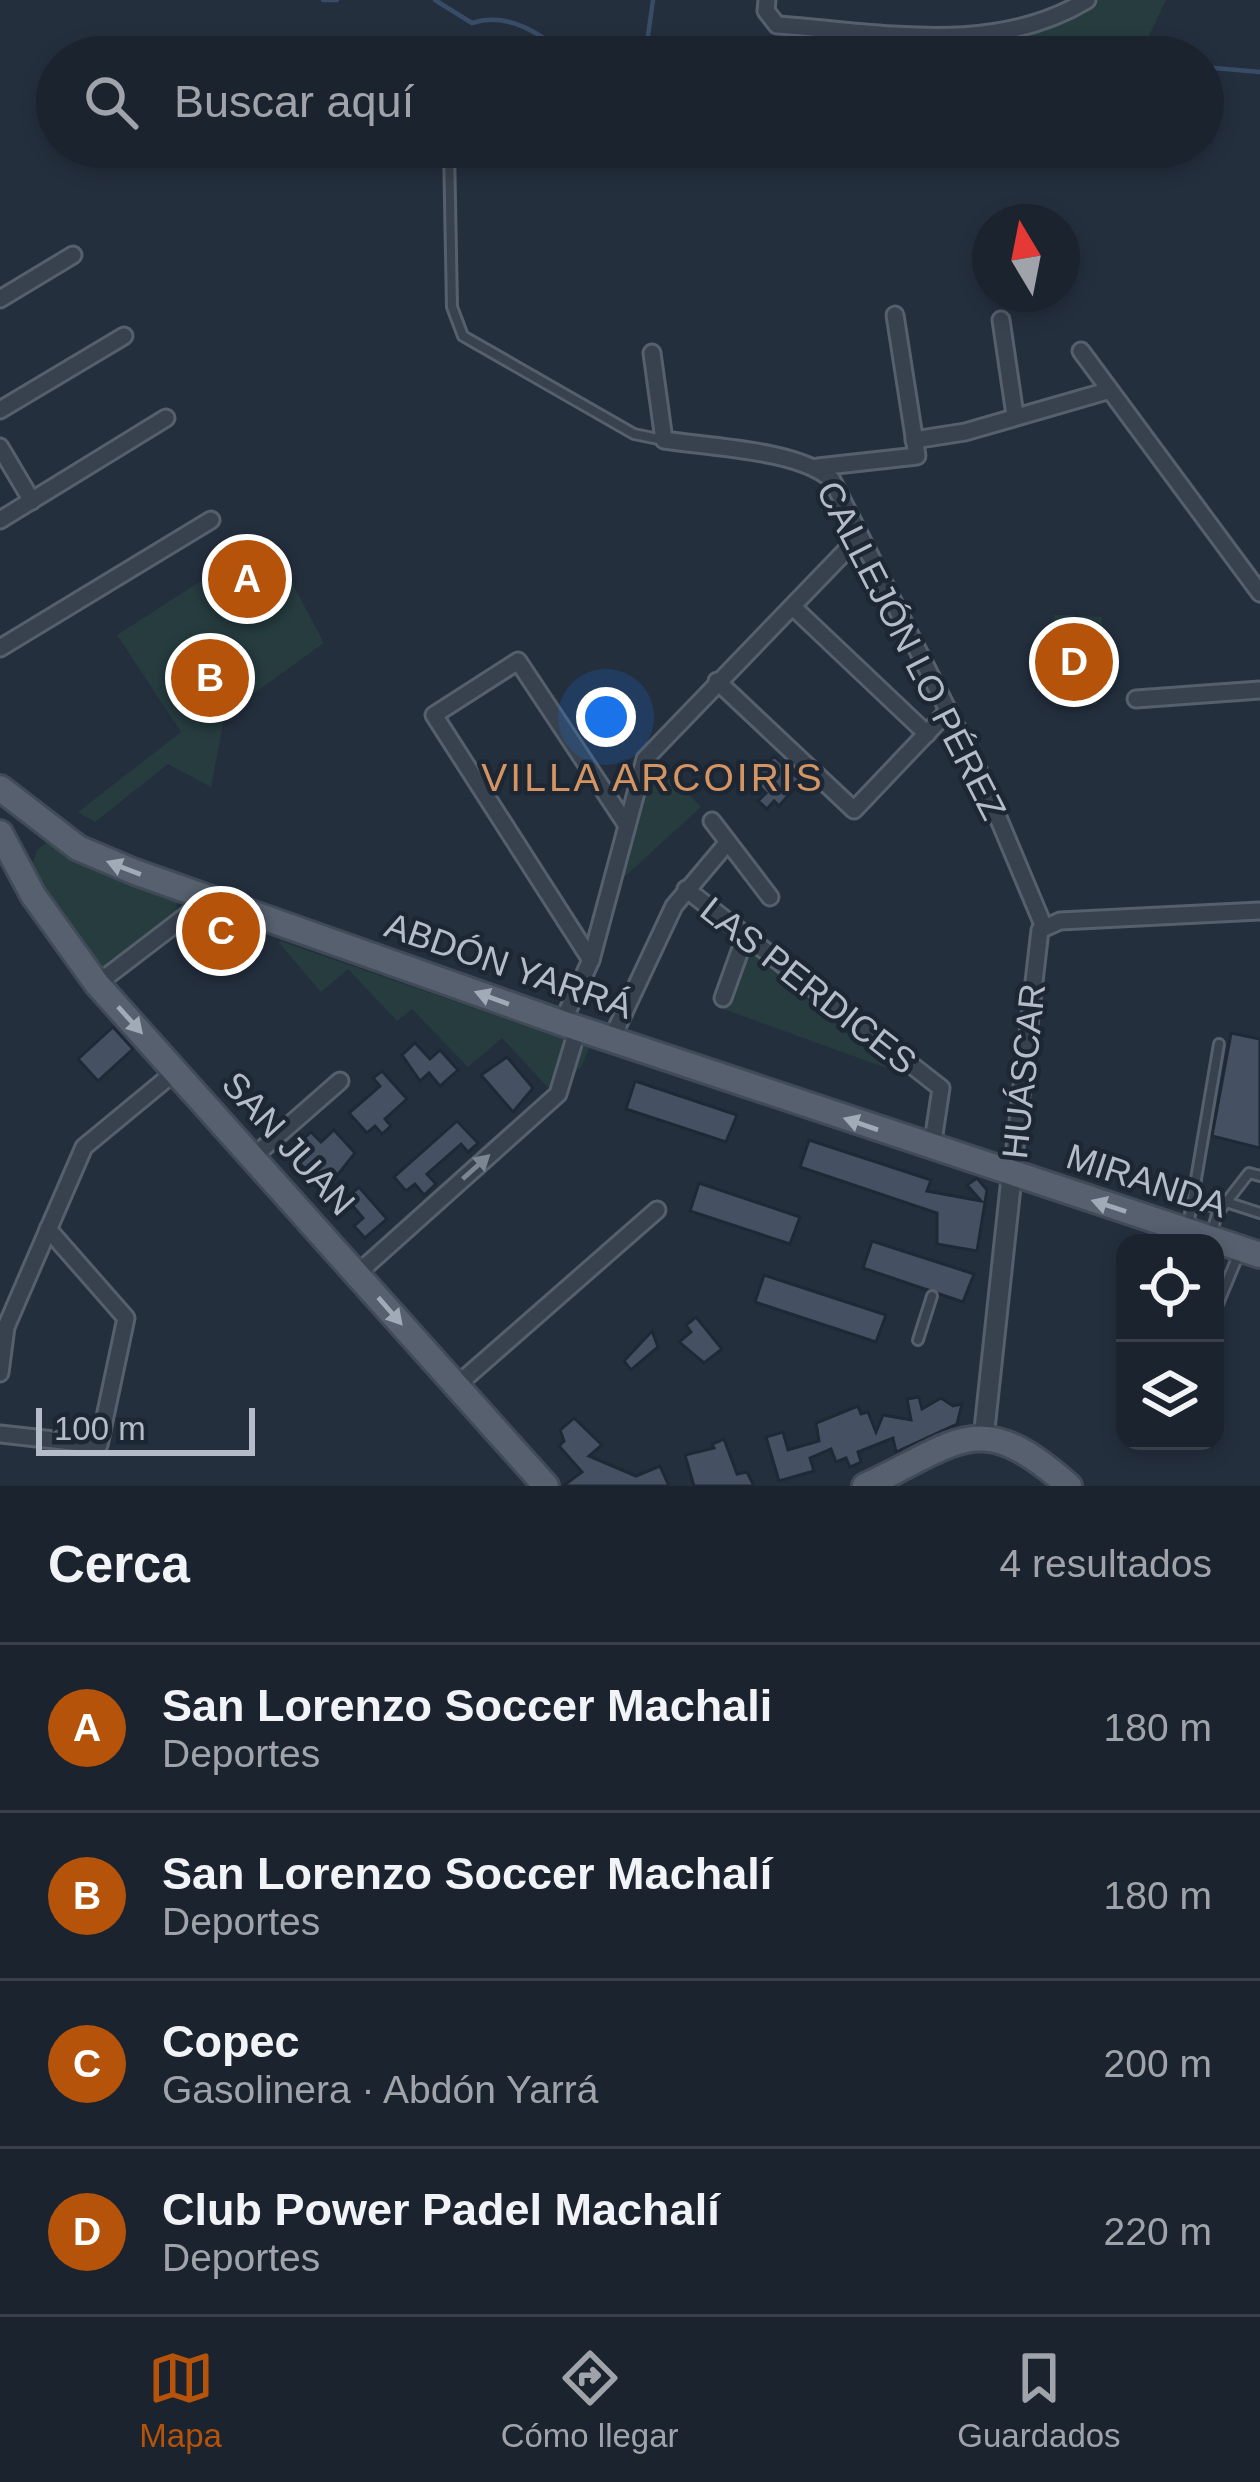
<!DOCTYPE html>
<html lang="es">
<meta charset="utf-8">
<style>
:root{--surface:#1b232e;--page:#282f3a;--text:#f1f3f6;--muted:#a0a4aa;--line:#39404a;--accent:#b45309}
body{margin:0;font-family:Helvetica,sans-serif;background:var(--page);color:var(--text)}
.controls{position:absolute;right:36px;bottom:36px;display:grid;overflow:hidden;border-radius:24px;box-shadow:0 6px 18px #0003}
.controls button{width:108px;height:108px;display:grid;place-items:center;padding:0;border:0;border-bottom:3px solid var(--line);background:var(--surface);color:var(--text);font:60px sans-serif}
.compass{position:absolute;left:972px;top:204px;width:108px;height:108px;border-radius:50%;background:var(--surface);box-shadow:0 6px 18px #0003;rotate:350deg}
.scale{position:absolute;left:36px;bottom:30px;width:219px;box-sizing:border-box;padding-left:12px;border:6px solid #b4bcc9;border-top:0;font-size:33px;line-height:42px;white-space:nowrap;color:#b4bcc9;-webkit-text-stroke:9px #1d2633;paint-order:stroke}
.you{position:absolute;left:606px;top:717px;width:42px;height:42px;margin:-30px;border:9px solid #fff;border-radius:50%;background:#1a73e8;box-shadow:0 0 0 18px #1a73e833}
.badge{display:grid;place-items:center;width:78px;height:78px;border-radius:50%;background:var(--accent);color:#fff;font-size:39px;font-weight:700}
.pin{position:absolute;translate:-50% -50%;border:6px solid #fff;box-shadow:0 3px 12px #0006}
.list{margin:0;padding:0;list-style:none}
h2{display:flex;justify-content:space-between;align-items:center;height:156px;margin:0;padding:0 48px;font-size:51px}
h2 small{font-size:39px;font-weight:400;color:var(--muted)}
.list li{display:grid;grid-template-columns:78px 1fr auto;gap:36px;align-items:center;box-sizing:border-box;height:168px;padding:0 48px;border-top:3px solid var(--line)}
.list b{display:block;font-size:45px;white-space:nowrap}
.list p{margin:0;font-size:39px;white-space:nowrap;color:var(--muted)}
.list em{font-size:39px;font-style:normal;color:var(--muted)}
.icon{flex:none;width:66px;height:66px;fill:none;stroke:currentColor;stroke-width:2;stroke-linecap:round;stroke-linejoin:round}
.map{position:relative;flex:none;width:1260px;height:1486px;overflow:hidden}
.search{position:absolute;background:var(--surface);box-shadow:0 6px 18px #0003;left:36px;right:36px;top:36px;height:132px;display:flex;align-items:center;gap:30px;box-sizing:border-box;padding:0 42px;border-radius:66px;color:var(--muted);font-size:45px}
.sheet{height:828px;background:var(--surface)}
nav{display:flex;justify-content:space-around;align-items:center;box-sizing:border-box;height:168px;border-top:3px solid var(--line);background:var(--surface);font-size:33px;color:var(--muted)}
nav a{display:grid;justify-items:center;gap:6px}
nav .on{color:var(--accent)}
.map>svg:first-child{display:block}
.green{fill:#263c3f}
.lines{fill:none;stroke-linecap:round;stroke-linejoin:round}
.stream{stroke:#394c67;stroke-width:4.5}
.building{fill:#455162;stroke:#1f2835;stroke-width:3}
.service-casing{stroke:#565f6c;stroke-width:14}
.minor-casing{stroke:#565f6c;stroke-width:21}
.tertiary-casing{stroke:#565f6c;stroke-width:24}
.primary-casing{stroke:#414a57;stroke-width:30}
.service{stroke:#38414e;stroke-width:8}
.minor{stroke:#38414e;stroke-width:15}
.tertiary{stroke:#38414e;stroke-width:18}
.primary{stroke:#56606e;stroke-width:24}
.oneway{fill:#a1aab7}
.oneway2{fill:#7c8592}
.labels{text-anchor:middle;stroke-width:9;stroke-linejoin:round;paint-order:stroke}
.street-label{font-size:36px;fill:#b4bcc9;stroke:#1d2633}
.neighbourhood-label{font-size:39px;letter-spacing:3px;fill:#d59563;stroke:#1d2633}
</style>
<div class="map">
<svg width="1260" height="1486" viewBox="0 0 1260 1486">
<rect width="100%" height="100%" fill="#242f3e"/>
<g class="green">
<path d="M 1087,0 L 1166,0 L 1146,42 L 1123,57 L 1031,57 L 1026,26 Z"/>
<path d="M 268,538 L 324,643 L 225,714 L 211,787 L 168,764 L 95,822 L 78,812 L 181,732 L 117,635 Z"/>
<path d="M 1054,615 L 1074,615 L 1072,657 L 1052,656 Z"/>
<path d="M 1081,616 L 1102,617 L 1100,659 L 1080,658 Z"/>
<path d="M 1052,660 L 1072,661 L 1071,703 L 1050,702 Z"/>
<path d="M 1078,661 L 1098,662 L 1097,704 L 1076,703 Z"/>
<path d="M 657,761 L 701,807 L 623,878 L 651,768 Z"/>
<path d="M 46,843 L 178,897 L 176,915 L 102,976 L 76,949 L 31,869 L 37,850 Z"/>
<path d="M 279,943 L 280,941 L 589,1048 L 582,1066 L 552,1092 L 502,1038 L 468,1067 L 412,1009 L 397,1021 L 348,969 L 321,992 Z"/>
<path d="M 742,944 L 889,1069 L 718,1007 Z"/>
</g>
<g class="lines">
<g class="stream">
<path d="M 323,0 L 337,0"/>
<path d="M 435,0 L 472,23 C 510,11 541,35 571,57"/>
<path d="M 645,57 L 653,0"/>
<path d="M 1203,67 L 1260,72"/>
<path d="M 814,147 L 841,154 L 879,147"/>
</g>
</g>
<g class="building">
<path d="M 774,756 L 801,781 L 779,806 L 774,801 L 767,809 L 758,801 L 766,793 L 752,780 Z"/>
<path d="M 113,1027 L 133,1049 L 98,1081 L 78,1059 Z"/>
<path d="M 1231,1033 L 1260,1039 L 1260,1148 L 1212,1136 Z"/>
<path d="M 415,1043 L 430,1059 L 440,1050 L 458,1070 L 440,1086 L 429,1073 L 420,1081 L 402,1055 Z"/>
<path d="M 507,1057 L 533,1088 L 513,1112 L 481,1075 Z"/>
<path d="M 382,1071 L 407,1099 L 385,1119 L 391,1126 L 382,1134 L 375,1126 L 367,1133 L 349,1113 L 380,1086 L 373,1078 Z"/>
<path d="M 635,1081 L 737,1115 L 726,1142 L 626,1109 Z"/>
<path d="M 457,1121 L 478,1143 L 468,1152 L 461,1144 L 427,1174 L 436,1184 L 424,1195 L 415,1184 L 406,1191 L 394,1177 Z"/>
<path d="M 334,1130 L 355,1153 L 332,1182 L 327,1176 L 320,1182 L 284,1149 L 299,1135 L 302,1140 L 311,1132 L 321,1142 Z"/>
<path d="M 809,1140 L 931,1180 L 927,1191 L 981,1201 L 967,1185 L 977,1178 L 987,1190 L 977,1251 L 937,1244 L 937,1213 L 800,1167 Z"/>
<path d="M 699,1183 L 800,1217 L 790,1244 L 690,1211 Z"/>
<path d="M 359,1187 L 387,1219 L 365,1238 L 354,1226 L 363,1218 L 346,1198 Z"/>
<path d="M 872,1241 L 974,1274 L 963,1302 L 863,1268 Z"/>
<path d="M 764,1275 L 886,1315 L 876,1342 L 755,1302 Z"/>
<path d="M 696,1317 L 722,1349 L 704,1363 L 679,1342 L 691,1332 L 686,1325 Z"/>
<path d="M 652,1331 L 658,1347 L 631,1370 L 624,1361 Z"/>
<path d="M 919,1397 L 922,1409 L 941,1398 L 953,1406 L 962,1404 L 957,1424 L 896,1452 L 893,1438 L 858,1452 L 861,1462 L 850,1467 L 846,1458 L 836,1462 L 831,1449 L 810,1458 L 814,1471 L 779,1481 L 766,1437 L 783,1432 L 788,1450 L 819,1441 L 816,1423 L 858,1406 L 861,1414 L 868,1412 L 876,1432 L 883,1415 L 911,1420 L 907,1399 Z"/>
<path d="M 574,1418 L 602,1445 L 589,1456 L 636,1476 L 660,1466 L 669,1486 L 563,1486 L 582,1472 L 559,1446 L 564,1441 L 560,1430 Z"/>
<path d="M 724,1439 L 737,1474 L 747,1472 L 754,1486 L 694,1486 L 685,1455 L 714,1448 L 712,1444 Z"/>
</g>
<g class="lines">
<g class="service-casing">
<g id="service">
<path d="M 449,147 L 452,307 L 463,336 L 634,434 L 663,440"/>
<path d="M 191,915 L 205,939 L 228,948 L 266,924"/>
<path d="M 1192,1209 L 1226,1202 L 1260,1213"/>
<path d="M 1188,1226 L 1219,1044"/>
<path d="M 1212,1232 L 1217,1214 L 1249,1173 L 1260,1176"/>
<path d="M 1215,1311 L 1240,1251"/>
<path d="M 918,1340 L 932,1296"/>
</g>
</g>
<g class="minor-casing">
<g id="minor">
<path d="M 767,0 L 766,11 L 777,25 C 881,32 993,57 1087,0"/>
<path d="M 0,299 L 73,255"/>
<path d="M 1001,320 L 1015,415"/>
<path d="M 1081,351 L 1260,593"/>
<path d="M 652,353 L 664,440 C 709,447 800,450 832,480 L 979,772 L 1044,927"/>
<path d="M 0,410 L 124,336"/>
<path d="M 914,440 L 965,432 L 1107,391"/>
<path d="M 0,447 L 32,501"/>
<path d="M 818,467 L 917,456 L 895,315"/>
<path d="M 0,520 L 166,418"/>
<path d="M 793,607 L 927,734"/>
<path d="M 0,648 L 211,520"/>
<path d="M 717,681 L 854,810 L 949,710"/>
<path d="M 1136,699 L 1260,690"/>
<path d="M 712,821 L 770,897"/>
<path d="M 686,889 L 941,1088 L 932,1148"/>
<path d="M 591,960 L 434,715 L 518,661 L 626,824"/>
<path d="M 97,984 L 191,912"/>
<path d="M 723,998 L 745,937"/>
<path d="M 562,1023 L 591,960 L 645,759 L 860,536"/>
<path d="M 611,1040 L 674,906 L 728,842"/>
<path d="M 253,1157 L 340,1081"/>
<path d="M 1012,1173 L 1040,930 L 1060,921 L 1260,911"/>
<path d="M 358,1273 L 558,1094 L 578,1028"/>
<path d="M 0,1373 L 6,1327 L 84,1147 L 176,1071"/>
<path d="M 456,1386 L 657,1210"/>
<path d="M 0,1434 L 99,1445 L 126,1318 L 48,1229"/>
</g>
</g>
<g class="tertiary-casing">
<path id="tertiary" d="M 984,1434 L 1012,1173"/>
</g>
<g class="primary-casing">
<g id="primary">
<path d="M 0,788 L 78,848 L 135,872 L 562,1023 L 1260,1255"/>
<path d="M 0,833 L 33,895 L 97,984 L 546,1486"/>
<path d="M 865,1486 C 960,1442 979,1406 1069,1486"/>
</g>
</g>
<use href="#service" class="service"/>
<use href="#minor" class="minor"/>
<use href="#tertiary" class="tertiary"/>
<use href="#primary" class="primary"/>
</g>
<defs><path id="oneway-solid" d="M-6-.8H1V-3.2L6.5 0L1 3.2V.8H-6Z" transform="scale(3)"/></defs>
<g class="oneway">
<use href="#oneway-solid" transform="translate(124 868) rotate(-159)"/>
<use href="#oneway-solid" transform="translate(492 998) rotate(-160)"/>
<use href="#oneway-solid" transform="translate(130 1020) rotate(48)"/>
<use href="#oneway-solid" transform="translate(861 1124) rotate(-161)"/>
<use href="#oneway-solid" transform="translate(1109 1206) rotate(-162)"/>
<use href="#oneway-solid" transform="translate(390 1311) rotate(49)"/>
</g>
<use class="oneway2" href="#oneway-solid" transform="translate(476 1167) rotate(-42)"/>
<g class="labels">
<g class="street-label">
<text transform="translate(912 650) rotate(63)" y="13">CALLEJÓN LO PÉREZ</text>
<text transform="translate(509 965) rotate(19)" y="13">ABDÓN YARRÁ</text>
<text transform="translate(809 985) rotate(38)" y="13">LAS PERDICES</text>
<text transform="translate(1023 1071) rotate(-84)" y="13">HUÁSCAR</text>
<text transform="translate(289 1143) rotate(48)" y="13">SAN JUAN</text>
<text transform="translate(1147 1180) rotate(18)" y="13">MIRANDA</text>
</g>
<g class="neighbourhood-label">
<text x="653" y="791">VILLA ARCOIRIS</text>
</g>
</g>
</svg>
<div class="controls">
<button><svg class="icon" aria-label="locate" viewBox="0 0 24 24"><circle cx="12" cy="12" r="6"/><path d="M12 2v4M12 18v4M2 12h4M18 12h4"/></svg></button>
<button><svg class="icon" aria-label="layers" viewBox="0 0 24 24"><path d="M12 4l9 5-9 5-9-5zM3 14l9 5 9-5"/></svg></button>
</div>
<svg class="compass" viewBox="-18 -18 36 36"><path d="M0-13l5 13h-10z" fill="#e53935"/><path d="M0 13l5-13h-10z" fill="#a0a4aa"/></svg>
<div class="scale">100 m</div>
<div class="you"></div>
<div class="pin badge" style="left:247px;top:579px">A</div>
<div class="pin badge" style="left:210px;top:678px">B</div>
<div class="pin badge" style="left:221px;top:931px">C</div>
<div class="pin badge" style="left:1074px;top:662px">D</div>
<div class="search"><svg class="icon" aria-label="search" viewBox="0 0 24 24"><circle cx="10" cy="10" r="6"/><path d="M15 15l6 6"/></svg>Buscar aquí</div>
</div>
<section class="sheet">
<h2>Cerca<small>4 resultados</small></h2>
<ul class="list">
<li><span class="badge">A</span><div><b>San Lorenzo Soccer Machali</b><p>Deportes</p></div><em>180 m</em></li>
<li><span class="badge">B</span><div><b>San Lorenzo Soccer Machalí</b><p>Deportes</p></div><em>180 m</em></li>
<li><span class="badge">C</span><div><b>Copec</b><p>Gasolinera · Abdón Yarrá</p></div><em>200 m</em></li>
<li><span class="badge">D</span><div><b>Club Power Padel Machalí</b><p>Deportes</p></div><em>220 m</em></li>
</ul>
</section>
<nav>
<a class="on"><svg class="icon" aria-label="map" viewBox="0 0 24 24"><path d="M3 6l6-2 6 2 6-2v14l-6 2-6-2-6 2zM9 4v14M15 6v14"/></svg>Mapa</a>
<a><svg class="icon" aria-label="directions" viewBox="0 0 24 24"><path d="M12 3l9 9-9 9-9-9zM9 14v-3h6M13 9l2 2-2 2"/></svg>Cómo llegar</a>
<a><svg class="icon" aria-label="saved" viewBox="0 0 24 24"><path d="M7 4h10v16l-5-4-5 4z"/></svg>Guardados</a>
</nav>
